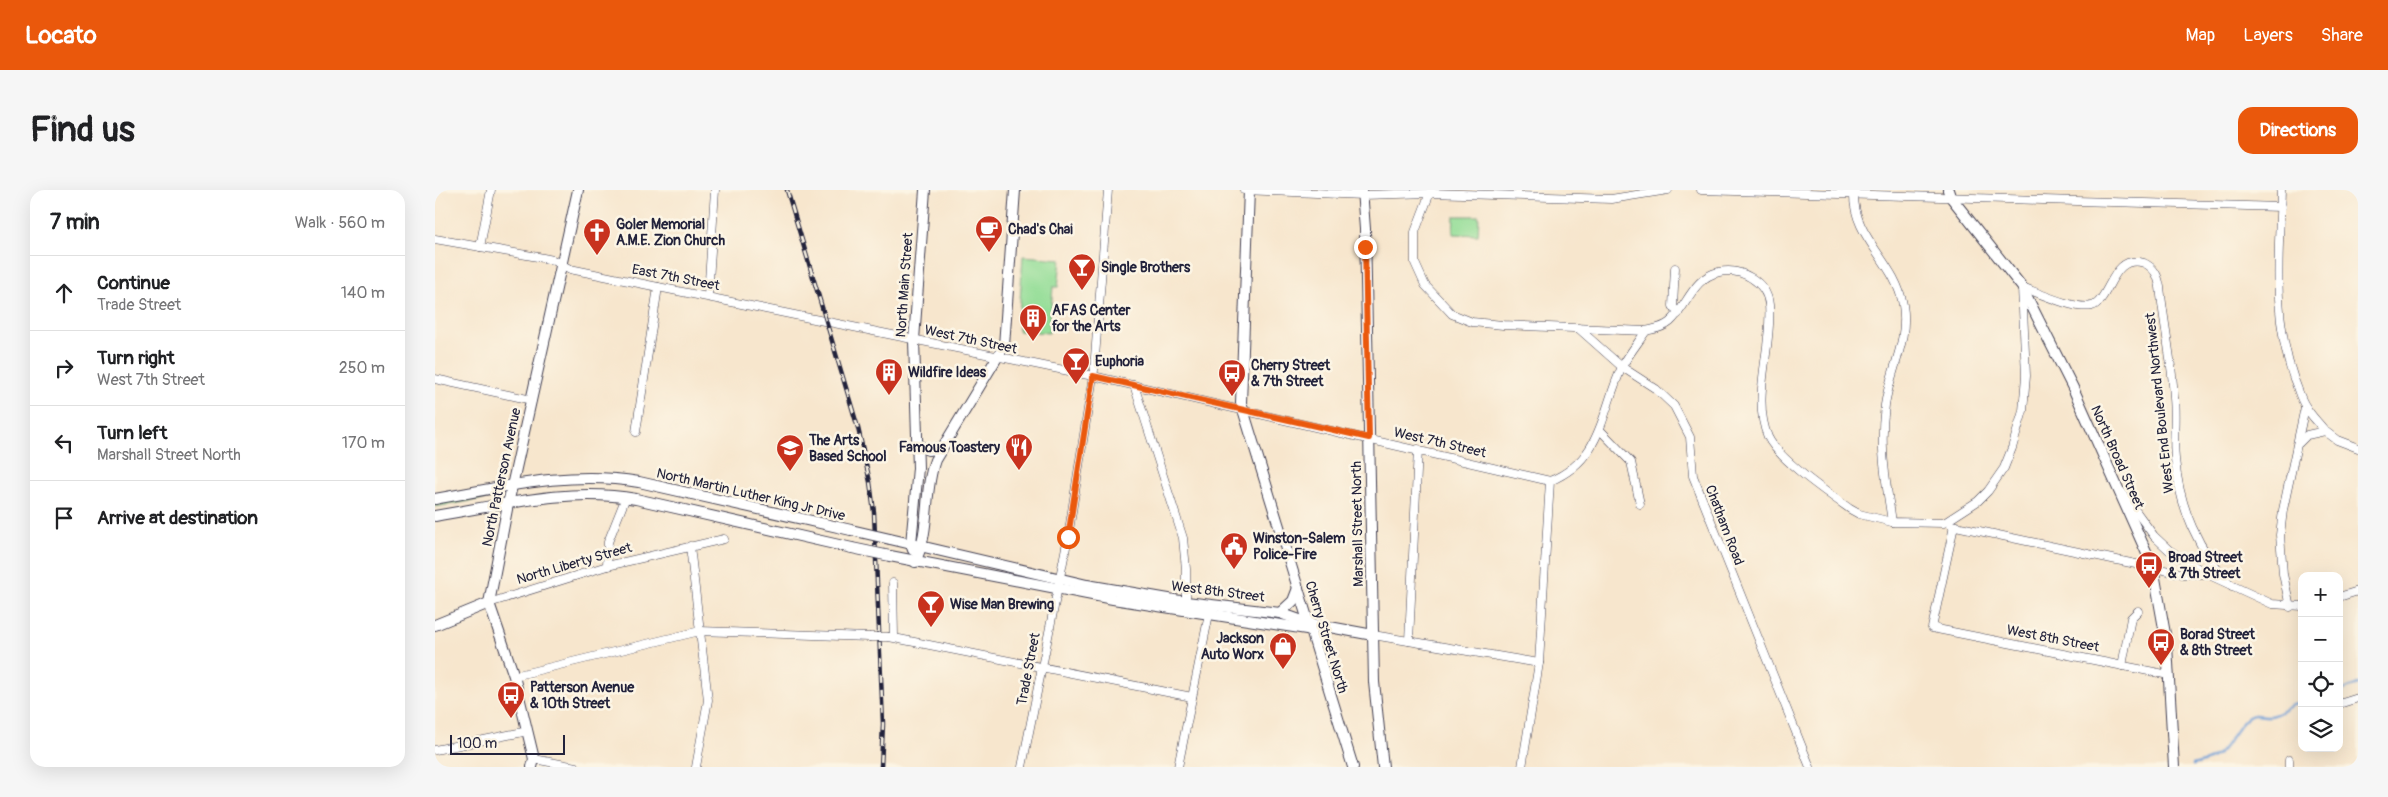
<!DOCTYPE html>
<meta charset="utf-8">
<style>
:root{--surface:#fff;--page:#f6f6f6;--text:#202124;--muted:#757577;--line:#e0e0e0;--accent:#ea580c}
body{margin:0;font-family:Pangolin,sans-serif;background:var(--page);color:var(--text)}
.controls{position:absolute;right:15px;bottom:15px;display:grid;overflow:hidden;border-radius:10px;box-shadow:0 5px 20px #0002}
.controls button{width:45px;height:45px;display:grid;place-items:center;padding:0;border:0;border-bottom:1px solid var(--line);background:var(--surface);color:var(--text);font:25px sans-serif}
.scale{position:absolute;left:15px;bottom:12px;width:115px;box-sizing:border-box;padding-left:5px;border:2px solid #22223b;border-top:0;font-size:14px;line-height:18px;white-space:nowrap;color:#22223b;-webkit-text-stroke:4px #fcf5e5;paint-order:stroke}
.stop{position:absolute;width:15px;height:15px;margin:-11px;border:4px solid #ea580c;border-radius:50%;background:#fff}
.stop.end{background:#ea580c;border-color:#fff;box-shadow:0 1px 5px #0008}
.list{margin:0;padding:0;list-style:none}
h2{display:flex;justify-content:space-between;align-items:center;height:65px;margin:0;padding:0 20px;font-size:21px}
h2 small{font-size:16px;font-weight:400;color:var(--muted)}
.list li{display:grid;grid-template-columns:32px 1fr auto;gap:15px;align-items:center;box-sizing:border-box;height:75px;padding:0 20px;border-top:1px solid var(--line)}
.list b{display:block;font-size:19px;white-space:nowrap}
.list p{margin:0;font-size:16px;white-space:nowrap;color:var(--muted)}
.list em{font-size:16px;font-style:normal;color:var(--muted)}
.icon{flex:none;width:28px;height:28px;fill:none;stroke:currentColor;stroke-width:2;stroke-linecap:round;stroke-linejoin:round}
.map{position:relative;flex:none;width:1923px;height:577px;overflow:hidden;border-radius:15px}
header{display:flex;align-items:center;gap:30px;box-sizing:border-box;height:70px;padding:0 25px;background:var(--accent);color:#fff}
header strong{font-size:24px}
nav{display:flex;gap:28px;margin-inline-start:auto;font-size:18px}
.intro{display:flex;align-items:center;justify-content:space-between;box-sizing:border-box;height:120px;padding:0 30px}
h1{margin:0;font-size:35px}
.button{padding:12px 22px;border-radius:15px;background:var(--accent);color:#fff;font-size:18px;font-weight:700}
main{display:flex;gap:30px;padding:0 30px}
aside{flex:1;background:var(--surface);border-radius:15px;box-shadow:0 5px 20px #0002}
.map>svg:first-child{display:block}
.green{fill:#96de99;stroke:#5c806a}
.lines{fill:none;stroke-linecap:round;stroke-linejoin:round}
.stream{stroke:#6d9ed7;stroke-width:2.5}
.minor-casing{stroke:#423f51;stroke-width:9}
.major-casing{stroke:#423f51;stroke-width:12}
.minor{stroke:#fff;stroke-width:8}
.major{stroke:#fff;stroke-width:10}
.rail-casing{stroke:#22223b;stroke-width:4.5}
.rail{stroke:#fcf5e5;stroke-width:2.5;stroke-dasharray:8;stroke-linecap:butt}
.minor-bridge-casing{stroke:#423f51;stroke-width:9;stroke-linecap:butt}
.major-bridge-casing{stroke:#423f51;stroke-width:12;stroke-linecap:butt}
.minor-bridge{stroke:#fff;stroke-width:8}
.major-bridge{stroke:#fff;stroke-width:10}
.route{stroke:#ea580c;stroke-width:6}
.labels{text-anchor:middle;stroke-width:5;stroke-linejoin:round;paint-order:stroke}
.poi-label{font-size:14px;font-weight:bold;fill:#22223b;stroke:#fcf5e5;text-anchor:start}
.street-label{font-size:14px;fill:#22223b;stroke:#fcf5e5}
</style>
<header>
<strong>Locato</strong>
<nav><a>Map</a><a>Layers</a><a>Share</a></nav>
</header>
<div class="intro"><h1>Find us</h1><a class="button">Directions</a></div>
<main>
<aside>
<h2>7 min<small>Walk · 560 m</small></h2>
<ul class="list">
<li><svg class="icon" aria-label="ahead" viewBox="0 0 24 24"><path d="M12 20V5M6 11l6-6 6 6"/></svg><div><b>Continue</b><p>Trade Street</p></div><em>140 m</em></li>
<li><svg class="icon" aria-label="right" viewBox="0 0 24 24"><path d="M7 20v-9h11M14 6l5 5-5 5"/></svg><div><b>Turn right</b><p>West 7th Street</p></div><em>250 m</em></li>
<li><svg class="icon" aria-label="left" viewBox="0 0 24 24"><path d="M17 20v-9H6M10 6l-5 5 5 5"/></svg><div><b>Turn left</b><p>Marshall Street North</p></div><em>170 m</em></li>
<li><svg class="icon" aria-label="arrive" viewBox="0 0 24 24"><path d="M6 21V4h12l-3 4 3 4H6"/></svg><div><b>Arrive at destination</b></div></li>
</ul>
</aside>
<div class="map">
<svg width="1923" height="577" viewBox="0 0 1923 577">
<rect width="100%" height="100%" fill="#fcf5e5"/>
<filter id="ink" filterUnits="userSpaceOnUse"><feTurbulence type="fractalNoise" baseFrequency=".02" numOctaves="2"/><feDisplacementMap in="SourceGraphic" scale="10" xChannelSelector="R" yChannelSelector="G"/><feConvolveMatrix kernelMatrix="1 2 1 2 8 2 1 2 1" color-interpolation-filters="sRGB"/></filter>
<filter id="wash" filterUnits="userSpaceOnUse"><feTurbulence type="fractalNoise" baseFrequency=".0096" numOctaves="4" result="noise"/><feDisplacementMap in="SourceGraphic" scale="20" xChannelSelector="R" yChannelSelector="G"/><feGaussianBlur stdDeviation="1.12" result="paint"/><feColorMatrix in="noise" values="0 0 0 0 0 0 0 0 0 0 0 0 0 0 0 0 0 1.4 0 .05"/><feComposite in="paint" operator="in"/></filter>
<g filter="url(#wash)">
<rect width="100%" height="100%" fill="#f7e6cd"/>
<g class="green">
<path d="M 1019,26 L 1044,26 L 1043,45 L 1018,44 Z"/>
<path d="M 588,66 L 626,69 L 623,97 L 618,97 L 614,143 L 583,141 Z"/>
<path d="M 54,304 L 54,308 L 0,317 L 0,313 Z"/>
</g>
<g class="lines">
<g class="stream">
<path d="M 1904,502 L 1923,494"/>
<path d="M 1758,575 C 1764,573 1771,572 1776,569 C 1793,560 1798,539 1812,528 C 1820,522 1827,527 1835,526 C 1847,524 1854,514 1867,512"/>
</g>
</g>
</g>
<g filter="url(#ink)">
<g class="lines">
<g class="minor-casing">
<g id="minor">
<path d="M 809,0 L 928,5 L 996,3 L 1176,9 L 1233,0"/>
<path d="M 996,0 L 980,42 L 980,73 L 990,95 L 1017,124 L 1037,132 L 1068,135 L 1211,141 C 1219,139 1228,138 1235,132 C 1253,116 1257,88 1284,82 C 1306,77 1332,92 1334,115 C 1338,156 1316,208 1333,247 C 1343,269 1394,304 1415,319 L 1424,324 L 1457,332 L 1509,333 L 1543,311 L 1553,301 L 1569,278 L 1577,258 L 1588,221 L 1591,186 L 1587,97 C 1604,103 1640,120 1657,116 C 1675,111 1677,62 1709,73 C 1720,78 1723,86 1725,97 C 1729,134 1737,171 1739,208 C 1741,228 1738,249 1740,269 C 1744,316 1763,362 1797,396"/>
<path d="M 1266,0 L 1846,17"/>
<path d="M 1846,0 C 1844,64 1837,127 1859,189 C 1863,198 1865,209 1871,217 C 1876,226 1884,233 1890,241"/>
<path d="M 1419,2 C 1417,48 1460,70 1468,115 C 1474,151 1455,180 1450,215 C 1444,259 1451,290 1457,332"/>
<path d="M 0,49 L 103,67 L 118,70 L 135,79 L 658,186 L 1115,291"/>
<path d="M 45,57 L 56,0"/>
<path d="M 1240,78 L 1238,116 L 1243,124"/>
<path d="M 273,106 L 280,0"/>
<path d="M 1143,138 L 1187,177 L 1221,199 L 1239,216 L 1255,247 L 1258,286 L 1375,577"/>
<path d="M 0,189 L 97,210"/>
<path d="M 699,195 L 748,348 L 751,379 L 751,412"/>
<path d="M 1166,241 L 1196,272 L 1205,314"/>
<path d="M 201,242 L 223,97"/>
<path d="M 1864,253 L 1872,245 L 1890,241 L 1902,250 L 1923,258"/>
<path d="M 1115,291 C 1168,269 1166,222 1187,177 C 1193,165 1203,153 1211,141"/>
<path d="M 1687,302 L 1719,346 L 1734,360 L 1772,384 L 1837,414 L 1867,416"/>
<path d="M 1516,335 L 1748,384 L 1772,384"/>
<path d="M 1519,336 L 1497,438 L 1734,485"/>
<path d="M 255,356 L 273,510 L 261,577"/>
<path d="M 172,376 L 173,352 L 191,307"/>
<path d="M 458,393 L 459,447"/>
<path d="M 1904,407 L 1923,401"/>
<path d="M 54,413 L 172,376 L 289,349"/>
<path d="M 1855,417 L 1848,384 L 1845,345 L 1848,320 L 1870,217"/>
<path d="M 938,445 L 1104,473"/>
<path d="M 454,447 L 757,507"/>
<path d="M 974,451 L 983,259"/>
<path d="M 1687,476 L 1696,428 L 1703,421"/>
<path d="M 79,486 L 265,441 L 434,447"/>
<path d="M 1904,514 L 1923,508"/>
<path d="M 0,560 L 93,541"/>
<path d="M 99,569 L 141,577"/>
<path d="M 587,577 L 633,347 L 659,180 L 673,0"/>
<path d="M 743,577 L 774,424"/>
<path d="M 1087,577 L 1104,473 L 1115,291"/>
<path d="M 1854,577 L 1854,570"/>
</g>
</g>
<g class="major-casing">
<g id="major">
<path d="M 814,0 L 806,213 L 918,577"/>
<path d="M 927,0 L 930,39 L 939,492 L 948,577"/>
<path d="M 1513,0 L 1515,6 L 1587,97 L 1638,198 L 1718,377 L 1732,455 L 1739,577"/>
<path d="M 483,255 L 493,260 L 506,258"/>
<path d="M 0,309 C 68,297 135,280 204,292 L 416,340"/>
<path d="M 0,326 C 67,315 133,297 201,309 L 417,358"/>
<path d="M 455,349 L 652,395 L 751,412 L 845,423 L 873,433 L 938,445"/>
<path d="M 478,360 L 476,354 L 483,278 L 479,150 L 490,0"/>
<path d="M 455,366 L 678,409 L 878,440"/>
<path d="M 480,372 C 496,340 488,303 500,270 L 569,156 L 580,0"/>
<path d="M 845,423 L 858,411 L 863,398"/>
<path d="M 0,435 L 54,413"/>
<path d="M 97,577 L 99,569 L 79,486 L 54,413 L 73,314 L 143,0"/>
</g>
</g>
<use href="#minor" class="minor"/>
<use href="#major" class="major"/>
<g class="rail-casing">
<path id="rail" d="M 352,0 L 423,238 L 435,292 L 439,322 L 448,534 L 446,577"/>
</g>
<use href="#rail" class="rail"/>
<g class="minor-bridge-casing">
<path id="minor-bridge" d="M 434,447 L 454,447"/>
</g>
<g class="major-bridge-casing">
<g id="major-bridge">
<path d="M 416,340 L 455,349"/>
<path d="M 417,358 L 455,366"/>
</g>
</g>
<use href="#minor-bridge" class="minor-bridge"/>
<use href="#major-bridge" class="major-bridge"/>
</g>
</g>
<g class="lines" filter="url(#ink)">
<path class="route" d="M 633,347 L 658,186 L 934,248 L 930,57"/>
</g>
<defs>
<g id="cafe-pin" transform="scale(1.4375)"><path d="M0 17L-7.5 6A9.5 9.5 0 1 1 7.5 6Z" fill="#c8321e" stroke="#fcf5e5"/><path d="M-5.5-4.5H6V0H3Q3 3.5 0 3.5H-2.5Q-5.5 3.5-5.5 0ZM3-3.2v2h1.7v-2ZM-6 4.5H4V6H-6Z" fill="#fff"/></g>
<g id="church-pin" transform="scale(1.4375)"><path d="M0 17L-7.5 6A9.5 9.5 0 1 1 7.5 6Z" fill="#c8321e" stroke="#fcf5e5"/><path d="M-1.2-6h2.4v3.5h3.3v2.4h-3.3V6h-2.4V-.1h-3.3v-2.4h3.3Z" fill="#fff"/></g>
<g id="bar-pin" transform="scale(1.4375)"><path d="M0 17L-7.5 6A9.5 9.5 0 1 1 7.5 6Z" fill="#c8321e" stroke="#fcf5e5"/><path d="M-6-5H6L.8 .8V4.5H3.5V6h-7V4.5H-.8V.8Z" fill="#fff"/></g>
<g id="building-pin" transform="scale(1.4375)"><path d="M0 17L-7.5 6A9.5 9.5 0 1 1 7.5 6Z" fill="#c8321e" stroke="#fcf5e5"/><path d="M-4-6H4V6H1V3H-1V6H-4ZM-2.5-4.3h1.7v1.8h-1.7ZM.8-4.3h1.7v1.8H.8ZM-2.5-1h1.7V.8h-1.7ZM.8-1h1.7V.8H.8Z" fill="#fff"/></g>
<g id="bus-pin" transform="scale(1.4375)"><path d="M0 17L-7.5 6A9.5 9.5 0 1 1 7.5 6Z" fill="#c8321e" stroke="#fcf5e5"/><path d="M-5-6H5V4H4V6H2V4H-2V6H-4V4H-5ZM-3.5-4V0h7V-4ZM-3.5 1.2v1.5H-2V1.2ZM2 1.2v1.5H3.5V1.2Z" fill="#fff"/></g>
<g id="restaurant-pin" transform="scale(1.4375)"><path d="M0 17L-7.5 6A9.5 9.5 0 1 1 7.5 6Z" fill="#c8321e" stroke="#fcf5e5"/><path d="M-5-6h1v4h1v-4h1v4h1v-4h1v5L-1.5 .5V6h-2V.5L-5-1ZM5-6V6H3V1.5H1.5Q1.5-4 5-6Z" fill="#fff"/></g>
<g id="school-pin" transform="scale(1.4375)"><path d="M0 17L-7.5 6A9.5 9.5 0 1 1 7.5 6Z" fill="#c8321e" stroke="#fcf5e5"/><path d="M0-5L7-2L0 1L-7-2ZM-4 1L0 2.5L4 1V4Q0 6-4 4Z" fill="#fff"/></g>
<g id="civic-pin" transform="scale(1.4375)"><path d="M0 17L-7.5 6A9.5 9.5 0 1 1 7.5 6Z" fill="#c8321e" stroke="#fcf5e5"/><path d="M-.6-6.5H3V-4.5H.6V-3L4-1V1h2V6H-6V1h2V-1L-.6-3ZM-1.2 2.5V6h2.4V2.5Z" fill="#fff"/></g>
<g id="shop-pin" transform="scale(1.4375)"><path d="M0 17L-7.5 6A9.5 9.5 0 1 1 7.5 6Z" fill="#c8321e" stroke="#fcf5e5"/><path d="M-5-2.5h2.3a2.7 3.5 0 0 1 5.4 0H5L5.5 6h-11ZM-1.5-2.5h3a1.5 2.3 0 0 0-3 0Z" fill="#fff"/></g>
</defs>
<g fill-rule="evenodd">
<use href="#cafe-pin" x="554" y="39"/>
<use href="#church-pin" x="162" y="42"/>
<use href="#bar-pin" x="647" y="77"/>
<use href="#building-pin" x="598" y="128"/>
<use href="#bar-pin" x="641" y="171"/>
<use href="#building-pin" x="454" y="182"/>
<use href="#bus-pin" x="797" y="183"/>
<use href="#restaurant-pin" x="584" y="257"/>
<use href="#school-pin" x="355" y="258"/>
<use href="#civic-pin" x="799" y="356"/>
<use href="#bus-pin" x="1714" y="375"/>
<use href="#bar-pin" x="496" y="414"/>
<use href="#bus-pin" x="1726" y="452"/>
<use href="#shop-pin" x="848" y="456"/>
<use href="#bus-pin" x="76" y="505"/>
</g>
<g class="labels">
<g class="poi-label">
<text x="181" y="39">Goler Memorial<tspan x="181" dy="16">A.M.E. Zion Church</tspan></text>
<text x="573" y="44">Chad's Chai</text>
<text x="666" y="82">Single Brothers</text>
<text x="617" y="125">AFAS Center<tspan x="617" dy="16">for the Arts</tspan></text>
<text x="660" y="176">Euphoria</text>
<text x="816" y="180">Cherry Street<tspan x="816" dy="16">&amp; 7th Street</tspan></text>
<text x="473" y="187">Wildfire Ideas</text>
<text x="374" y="255">The Arts<tspan x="374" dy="16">Based School</tspan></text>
<text x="565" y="262" text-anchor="end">Famous Toastery</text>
<text x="818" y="353">Winston-Salem<tspan x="818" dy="16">Police-Fire</tspan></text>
<text x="1733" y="372">Broad Street<tspan x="1733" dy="16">&amp; 7th Street</tspan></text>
<text x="515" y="419">Wise Man Brewing</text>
<text x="1745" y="449">Borad Street<tspan x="1745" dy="16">&amp; 8th Street</tspan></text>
<text x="829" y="453" text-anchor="end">Jackson<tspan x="829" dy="16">Auto Worx</tspan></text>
<text x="95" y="502">Patterson Avenue<tspan x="95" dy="16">&amp; 10th Street</tspan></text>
</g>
<g class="street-label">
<text transform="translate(241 87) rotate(11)" y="5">East 7th Street</text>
<text transform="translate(469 95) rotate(-86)" y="5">North Main Street</text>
<text transform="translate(536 149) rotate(12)" y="5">West 7th Street</text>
<text transform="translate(1724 213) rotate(-96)" y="5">West End Boulevard Northwest</text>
<text transform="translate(1005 252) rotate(13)" y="5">West 7th Street</text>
<text transform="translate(1683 267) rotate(66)" y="5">North Broad Street</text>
<text transform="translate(66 287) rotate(-78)" y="5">North Patterson Avenue</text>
<text transform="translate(316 304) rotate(13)" y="5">North Martin Luther King Jr Drive</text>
<text transform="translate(922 334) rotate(-91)" y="5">Marshall Street North</text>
<text transform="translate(1290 335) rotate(69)" y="5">Chatham Road</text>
<text transform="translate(139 373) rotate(-16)" y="5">North Liberty Street</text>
<text transform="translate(783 401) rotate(7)" y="5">West 8th Street</text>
<text transform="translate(892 447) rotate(73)" y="5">Cherry Street North</text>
<text transform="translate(1618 448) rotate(11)" y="5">West 8th Street</text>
<text transform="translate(593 479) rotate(-79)" y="5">Trade Street</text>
</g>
</g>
</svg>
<div class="controls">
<button>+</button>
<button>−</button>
<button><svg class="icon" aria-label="locate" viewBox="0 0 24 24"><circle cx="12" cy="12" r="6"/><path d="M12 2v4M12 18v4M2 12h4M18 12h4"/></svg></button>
<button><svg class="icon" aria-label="layers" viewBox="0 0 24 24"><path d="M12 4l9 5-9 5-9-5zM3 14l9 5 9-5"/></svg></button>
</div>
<div class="scale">100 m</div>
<div class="stop" style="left:633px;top:347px"></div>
<div class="stop end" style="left:930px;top:57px"></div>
</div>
</main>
